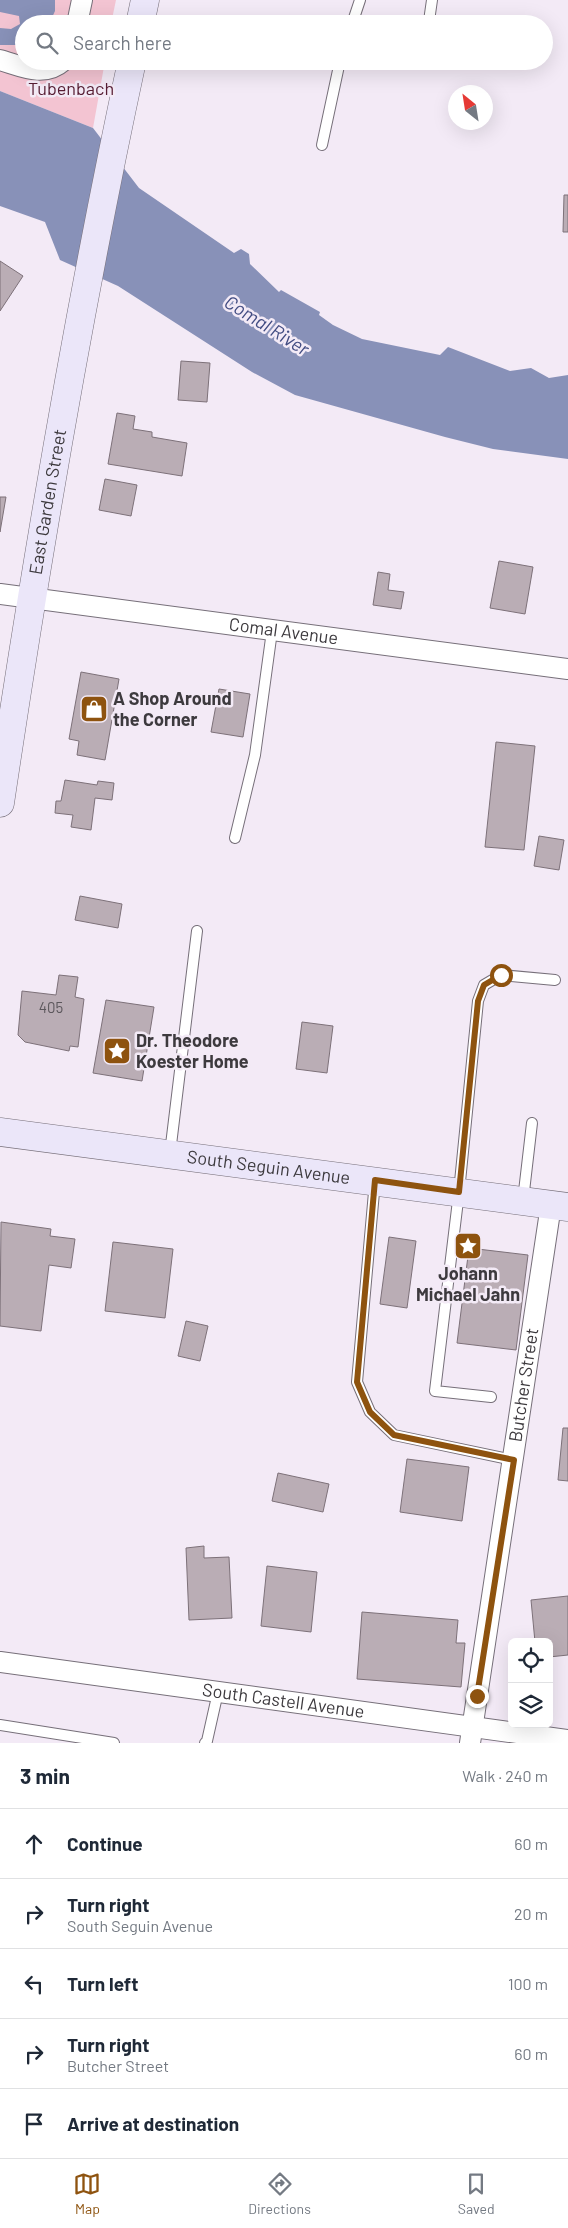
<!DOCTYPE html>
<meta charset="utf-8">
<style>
:root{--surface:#fff;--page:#f6f6f7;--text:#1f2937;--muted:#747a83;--line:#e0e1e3;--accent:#8e530f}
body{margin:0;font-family:Barlow,sans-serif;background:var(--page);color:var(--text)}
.controls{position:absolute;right:15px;bottom:15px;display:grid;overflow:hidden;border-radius:8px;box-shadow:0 5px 20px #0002}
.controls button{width:45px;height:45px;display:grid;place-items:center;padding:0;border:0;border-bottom:1px solid var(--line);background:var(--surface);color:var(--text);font:25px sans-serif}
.compass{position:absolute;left:448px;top:85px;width:45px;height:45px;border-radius:50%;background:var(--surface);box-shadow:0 5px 20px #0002;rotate:330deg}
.stop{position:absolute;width:15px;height:15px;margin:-11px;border:4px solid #8e530f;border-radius:50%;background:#fff}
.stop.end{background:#8e530f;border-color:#fff;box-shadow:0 1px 5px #0008}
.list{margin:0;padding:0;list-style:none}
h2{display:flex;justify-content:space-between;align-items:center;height:65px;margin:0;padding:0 20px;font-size:21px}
h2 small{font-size:16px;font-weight:400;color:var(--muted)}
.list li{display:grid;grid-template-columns:32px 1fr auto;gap:15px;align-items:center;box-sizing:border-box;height:70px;padding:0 20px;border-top:1px solid var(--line)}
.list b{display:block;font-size:19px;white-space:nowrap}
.list p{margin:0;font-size:16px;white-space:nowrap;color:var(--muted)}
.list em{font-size:16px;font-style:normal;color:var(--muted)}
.icon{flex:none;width:28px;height:28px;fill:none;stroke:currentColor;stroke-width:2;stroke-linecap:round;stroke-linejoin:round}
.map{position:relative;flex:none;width:568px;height:1743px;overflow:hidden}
.search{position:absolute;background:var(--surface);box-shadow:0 5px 20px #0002;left:15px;right:15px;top:15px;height:55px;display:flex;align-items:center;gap:12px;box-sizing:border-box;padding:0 18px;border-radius:28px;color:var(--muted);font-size:19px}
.sheet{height:415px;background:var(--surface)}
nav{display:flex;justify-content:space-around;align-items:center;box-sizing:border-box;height:70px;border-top:1px solid var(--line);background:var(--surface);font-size:14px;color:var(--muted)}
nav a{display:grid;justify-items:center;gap:2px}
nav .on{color:var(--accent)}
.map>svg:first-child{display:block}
.green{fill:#f3c4d2}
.water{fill:#8891b8}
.building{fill:#baadb5;stroke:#7d7179}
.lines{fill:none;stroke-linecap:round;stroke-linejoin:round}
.lane-casing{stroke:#766f79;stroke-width:12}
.street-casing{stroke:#766f79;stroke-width:22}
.secondary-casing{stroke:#766f79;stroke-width:29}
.lane{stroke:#fff;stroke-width:10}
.street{stroke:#fff;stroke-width:20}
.secondary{stroke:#ebe6f9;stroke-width:28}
.route{stroke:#8e530f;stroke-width:6}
.labels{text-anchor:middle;stroke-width:5;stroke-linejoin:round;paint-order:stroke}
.number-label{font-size:15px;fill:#5c575c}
.park-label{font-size:18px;fill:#571d33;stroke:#f3eaf6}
.street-label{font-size:18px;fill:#3d3a3e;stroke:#f3eaf6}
.poi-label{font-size:18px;font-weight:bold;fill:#3d3a3e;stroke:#f3eaf6;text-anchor:start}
.water-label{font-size:19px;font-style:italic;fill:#424c82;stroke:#f3eaf6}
</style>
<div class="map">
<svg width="568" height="1743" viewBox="0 0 568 1743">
<rect width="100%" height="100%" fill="#f3eaf6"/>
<path class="green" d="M 0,0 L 116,0 L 111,24 L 24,24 L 24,61 L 105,61 L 93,128 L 0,91 Z"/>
<g class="water">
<path d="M 0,0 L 55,0 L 55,11 L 49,24 L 24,24 L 24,45 L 0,45 L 0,28 L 11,29 L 20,24 L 19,16 L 0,12 Z"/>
<path d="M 0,91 L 93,128 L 139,188 L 234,253 L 241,249 L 249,254 L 250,264 L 279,292 L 281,290 L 320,312 L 319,315 L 333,325 L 362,339 L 440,355 L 448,347 L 510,371 L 531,368 L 549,378 L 568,375 L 568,459 L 493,449 L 445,437 L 295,395 L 252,372 L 118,286 L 60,260 L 45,222 L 0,206 Z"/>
</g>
<g class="building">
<path d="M 564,195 L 568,195 L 568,232 L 563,232 Z"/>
<path d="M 0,261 L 23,276 L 0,311 Z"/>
<path d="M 181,361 L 210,363 L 207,402 L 178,400 Z"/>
<path d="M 117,413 L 135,416 L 133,429 L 152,432 L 152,437 L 187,443 L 182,476 L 108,464 Z"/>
<path d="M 105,479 L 137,485 L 131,516 L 99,510 Z"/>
<path d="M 0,497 L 6,497 L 0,532 Z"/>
<path d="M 499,561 L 533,567 L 525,614 L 490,608 Z"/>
<path d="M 378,572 L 390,574 L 388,590 L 404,592 L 401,609 L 373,605 Z"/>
<path d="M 81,672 L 119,679 L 105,760 L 77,755 L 79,741 L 69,739 Z"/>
<path d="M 219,689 L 250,694 L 243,737 L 211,732 Z"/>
<path d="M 496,742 L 535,746 L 524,850 L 485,847 Z"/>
<path d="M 65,780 L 97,785 L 98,781 L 114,783 L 112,800 L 95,798 L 91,830 L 71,827 L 73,815 L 55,813 L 56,801 L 61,801 Z"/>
<path d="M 539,836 L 564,840 L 559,870 L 534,866 Z"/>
<path d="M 80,896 L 122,904 L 118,928 L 75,920 Z"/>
<path d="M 59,975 L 78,977 L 75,997 L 84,999 L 78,1047 L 70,1046 L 69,1051 L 25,1042 L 18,1035 L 22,991 L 56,995 Z"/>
<path d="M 106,1000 L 154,1007 L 142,1081 L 93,1073 Z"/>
<path d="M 302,1022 L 333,1026 L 327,1073 L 296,1069 Z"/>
<path d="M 1,1222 L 51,1229 L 50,1236 L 75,1239 L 71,1268 L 49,1265 L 41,1331 L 0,1326 Z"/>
<path d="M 389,1237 L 416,1241 L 407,1308 L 380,1304 Z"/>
<path d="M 113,1242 L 173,1249 L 165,1318 L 105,1311 Z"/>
<path d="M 469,1248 L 528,1255 L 516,1350 L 457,1343 Z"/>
<path d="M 186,1321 L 208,1326 L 200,1361 L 178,1356 Z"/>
<path d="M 563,1428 L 568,1428 L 568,1481 L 558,1480 Z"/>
<path d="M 407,1459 L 469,1467 L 462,1521 L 400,1512 Z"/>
<path d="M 278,1473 L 329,1484 L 323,1512 L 272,1501 Z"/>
<path d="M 204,1546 L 204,1558 L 229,1557 L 232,1618 L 189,1620 L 186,1548 Z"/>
<path d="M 267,1566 L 317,1572 L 311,1632 L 261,1626 Z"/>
<path d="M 568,1596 L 568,1655 L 549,1657 L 549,1642 L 535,1642 L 531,1600 Z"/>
<path d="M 362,1612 L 458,1620 L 456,1643 L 465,1643 L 461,1687 L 357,1679 Z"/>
</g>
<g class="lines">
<g class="lane-casing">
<g id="lane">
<path d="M 429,21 L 432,0"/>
<path d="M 352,24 L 360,0"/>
<path d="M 322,145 L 340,61"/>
<path d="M 235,838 L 255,755 L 272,631"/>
<path d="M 170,1153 L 197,931"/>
<path d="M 375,1181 L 357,1382 L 370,1412 L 394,1435 L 513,1460"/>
<path d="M 523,1200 L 532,1123"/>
<path d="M 491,1397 L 435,1391 L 459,1192 L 478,1001 L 484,985 L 501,975 L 555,980"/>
<path d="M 0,1725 L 114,1743"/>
<path d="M 205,1743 L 207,1741 L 218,1692"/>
</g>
</g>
<g class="street-casing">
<g id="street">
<path d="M 77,24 L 82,0"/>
<path d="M 0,60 C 21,66 44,78 63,61"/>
<path id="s1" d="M 0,594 L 568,669"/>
<path id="s2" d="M 0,1662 L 568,1740"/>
<path id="s3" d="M 470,1743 L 551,1205"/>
</g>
</g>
<g class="secondary-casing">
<g id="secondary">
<path d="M 140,24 L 145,0"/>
<path id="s4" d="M 0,803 C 37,555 79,307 132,61"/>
<path id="s5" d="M 0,1132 L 568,1207"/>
</g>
</g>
<use href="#lane" class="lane"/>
<use href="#street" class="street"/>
<use href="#secondary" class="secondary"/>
</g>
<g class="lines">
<path class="route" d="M 477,1696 L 514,1460 L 394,1435 L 370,1412 L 357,1382 L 375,1180 L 459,1192 L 478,1001 L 484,985 L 501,975"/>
</g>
<defs>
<g id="shop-square" transform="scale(1.4375)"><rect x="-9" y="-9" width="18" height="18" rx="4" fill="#8e530f" stroke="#f3eaf6"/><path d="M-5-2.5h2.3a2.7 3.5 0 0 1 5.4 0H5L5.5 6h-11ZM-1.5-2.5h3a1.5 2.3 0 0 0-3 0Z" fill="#fff"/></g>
<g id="sight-square" transform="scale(1.4375)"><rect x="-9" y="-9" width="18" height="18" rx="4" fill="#8e530f" stroke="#f3eaf6"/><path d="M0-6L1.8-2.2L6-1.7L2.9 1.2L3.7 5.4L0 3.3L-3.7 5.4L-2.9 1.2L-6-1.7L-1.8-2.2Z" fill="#fff"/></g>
</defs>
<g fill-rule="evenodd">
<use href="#shop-square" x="94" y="709"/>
<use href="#sight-square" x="117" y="1051"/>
<use href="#sight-square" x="468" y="1246"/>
</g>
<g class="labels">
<g class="number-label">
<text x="51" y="1013">405</text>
</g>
<g class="park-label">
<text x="71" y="95">Tubenbach</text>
</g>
<g class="street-label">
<text dy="6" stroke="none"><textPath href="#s4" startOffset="305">East Garden Street</textPath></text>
<text dy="6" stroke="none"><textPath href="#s1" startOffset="286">Comal Avenue</textPath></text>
<text dy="6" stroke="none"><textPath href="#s5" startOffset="271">South Seguin Avenue</textPath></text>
<text dy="6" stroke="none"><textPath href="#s3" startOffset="362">Butcher Street</textPath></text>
<text dy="6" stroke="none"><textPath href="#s2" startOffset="286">South Castell Avenue</textPath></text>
</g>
<g class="poi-label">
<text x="113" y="705">A Shop Around<tspan x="113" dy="21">the Corner</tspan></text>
<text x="136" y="1047">Dr. Theodore<tspan x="136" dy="21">Koester Home</tspan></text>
<text x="468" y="1280" text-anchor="middle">Johann<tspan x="468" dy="21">Michael Jahn</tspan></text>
</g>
<g class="water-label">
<text transform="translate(267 325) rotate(32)" y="7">Comal River</text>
</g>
</g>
</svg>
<div class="controls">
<button><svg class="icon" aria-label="locate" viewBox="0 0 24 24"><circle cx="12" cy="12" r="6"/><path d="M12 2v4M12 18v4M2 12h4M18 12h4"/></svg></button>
<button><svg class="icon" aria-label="layers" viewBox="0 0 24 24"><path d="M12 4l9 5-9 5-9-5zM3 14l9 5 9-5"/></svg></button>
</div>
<svg class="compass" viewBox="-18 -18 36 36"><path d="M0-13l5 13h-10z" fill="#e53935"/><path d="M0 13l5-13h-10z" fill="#747a83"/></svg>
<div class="stop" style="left:501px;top:975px"></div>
<div class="stop end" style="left:477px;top:1696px"></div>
<div class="search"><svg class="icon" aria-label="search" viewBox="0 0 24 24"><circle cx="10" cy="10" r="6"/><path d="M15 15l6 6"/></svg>Search here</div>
</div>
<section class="sheet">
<h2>3 min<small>Walk · 240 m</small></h2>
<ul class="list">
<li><svg class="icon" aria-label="ahead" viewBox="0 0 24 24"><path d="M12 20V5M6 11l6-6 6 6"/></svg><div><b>Continue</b></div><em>60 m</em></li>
<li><svg class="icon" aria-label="right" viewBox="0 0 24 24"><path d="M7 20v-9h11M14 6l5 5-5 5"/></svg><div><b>Turn right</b><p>South Seguin Avenue</p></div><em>20 m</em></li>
<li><svg class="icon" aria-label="left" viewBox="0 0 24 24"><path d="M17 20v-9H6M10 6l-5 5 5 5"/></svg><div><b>Turn left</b></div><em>100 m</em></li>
<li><svg class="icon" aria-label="right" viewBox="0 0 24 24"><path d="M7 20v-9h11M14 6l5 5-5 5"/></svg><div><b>Turn right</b><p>Butcher Street</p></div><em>60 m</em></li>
<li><svg class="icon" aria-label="arrive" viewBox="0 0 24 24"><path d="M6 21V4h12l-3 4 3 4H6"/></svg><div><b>Arrive at destination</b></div></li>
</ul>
</section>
<nav>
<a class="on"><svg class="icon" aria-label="map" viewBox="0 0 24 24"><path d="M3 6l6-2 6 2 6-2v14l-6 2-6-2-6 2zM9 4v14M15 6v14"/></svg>Map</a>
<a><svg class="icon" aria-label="directions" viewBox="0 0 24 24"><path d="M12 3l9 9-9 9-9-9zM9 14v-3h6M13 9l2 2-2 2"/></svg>Directions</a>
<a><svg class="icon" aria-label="saved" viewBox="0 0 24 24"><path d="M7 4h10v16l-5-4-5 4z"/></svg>Saved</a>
</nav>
